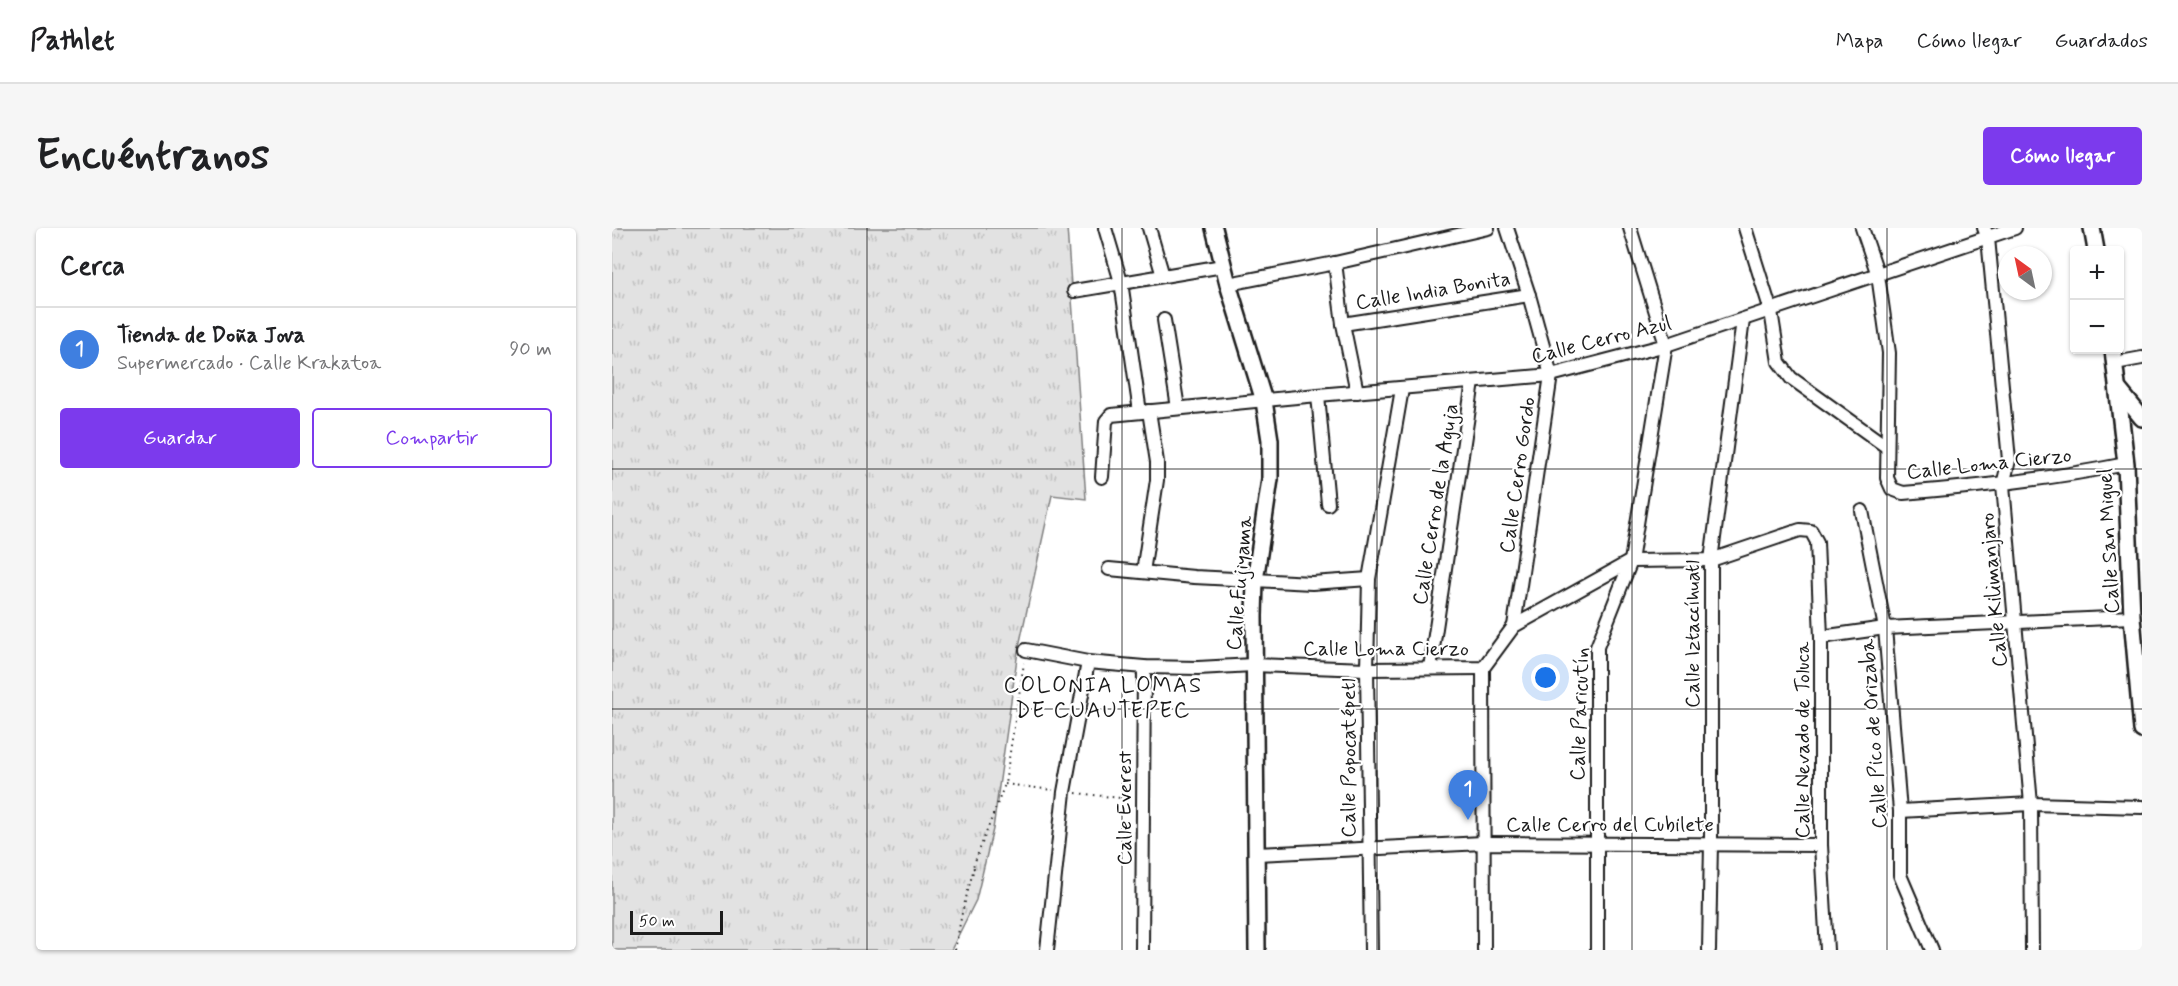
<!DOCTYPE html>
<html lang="es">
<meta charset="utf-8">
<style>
:root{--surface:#fff;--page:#f6f6f6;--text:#202124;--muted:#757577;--line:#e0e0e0;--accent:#7c3aed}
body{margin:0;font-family:Mynerve,sans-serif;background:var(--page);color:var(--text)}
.controls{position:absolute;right:18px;top:18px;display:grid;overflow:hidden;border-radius:6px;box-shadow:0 2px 4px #0004}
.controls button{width:54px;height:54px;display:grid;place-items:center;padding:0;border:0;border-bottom:2px solid var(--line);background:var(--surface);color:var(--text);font:30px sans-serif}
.compass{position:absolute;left:1386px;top:18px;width:54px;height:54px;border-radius:50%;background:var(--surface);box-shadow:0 2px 4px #0004;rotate:327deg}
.scale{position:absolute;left:18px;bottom:15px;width:93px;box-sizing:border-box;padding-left:6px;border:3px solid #1c1c1c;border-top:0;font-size:16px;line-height:21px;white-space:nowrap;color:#1c1c1c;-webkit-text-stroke:4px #fff;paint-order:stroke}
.you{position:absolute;left:934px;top:450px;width:21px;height:21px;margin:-15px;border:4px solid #fff;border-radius:50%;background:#1a73e8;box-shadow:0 0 0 9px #1a73e833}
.badge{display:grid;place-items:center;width:39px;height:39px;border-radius:50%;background:var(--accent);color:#fff;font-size:20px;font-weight:700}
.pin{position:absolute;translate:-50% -50px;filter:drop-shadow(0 2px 3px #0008)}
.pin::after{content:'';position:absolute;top:32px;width:21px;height:18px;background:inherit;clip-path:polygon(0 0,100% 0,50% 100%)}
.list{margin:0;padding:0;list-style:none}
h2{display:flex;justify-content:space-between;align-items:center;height:78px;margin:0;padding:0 24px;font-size:26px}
h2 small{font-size:20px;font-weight:400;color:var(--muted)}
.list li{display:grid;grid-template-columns:39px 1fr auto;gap:18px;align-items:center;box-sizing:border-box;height:84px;padding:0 24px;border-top:2px solid var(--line)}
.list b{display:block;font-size:22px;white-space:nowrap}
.list p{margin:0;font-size:20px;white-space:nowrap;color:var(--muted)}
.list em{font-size:20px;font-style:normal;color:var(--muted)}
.actions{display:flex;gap:12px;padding:18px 24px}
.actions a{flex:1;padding:14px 0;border:2px solid var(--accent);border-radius:6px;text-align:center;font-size:21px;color:var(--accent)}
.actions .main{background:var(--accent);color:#fff}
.map{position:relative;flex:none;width:1530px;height:722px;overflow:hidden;border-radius:6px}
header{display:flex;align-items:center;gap:36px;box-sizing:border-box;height:84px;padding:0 30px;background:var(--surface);border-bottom:2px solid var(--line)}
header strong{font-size:28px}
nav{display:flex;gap:33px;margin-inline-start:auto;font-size:21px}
.intro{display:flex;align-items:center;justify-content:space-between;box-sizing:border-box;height:144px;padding:0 36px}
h1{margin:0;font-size:42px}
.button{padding:15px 27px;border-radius:6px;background:var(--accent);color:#fff;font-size:21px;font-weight:700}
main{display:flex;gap:36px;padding:0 36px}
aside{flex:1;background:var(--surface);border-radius:6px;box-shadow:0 2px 4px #0004}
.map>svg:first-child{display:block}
.grass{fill:url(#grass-tufts);stroke:#7f7f7f;stroke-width:1.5}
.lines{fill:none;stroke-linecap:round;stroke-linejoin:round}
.minor-casing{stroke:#1c1c1c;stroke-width:16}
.tertiary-casing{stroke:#1c1c1c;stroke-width:20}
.path{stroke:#1c1c1c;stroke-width:2;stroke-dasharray:1.5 4.5;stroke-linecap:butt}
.minor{stroke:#fff;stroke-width:12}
.tertiary{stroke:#fff;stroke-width:15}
.grid{fill:none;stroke:#1c1c1c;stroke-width:1.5;stroke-opacity:0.55}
.labels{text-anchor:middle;stroke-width:4.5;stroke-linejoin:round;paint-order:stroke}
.street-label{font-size:21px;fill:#1c1c1c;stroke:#fff}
.neighbourhood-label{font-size:22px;letter-spacing:1.5px;fill:#1c1c1c;stroke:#fff}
</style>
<header>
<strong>Pathlet</strong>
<nav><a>Mapa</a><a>Cómo llegar</a><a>Guardados</a></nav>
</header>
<div class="intro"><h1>Encuéntranos</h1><a class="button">Cómo llegar</a></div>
<main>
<aside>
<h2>Cerca<small></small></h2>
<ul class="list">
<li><span class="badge" style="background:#3f7fe0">1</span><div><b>Tienda de Doña Jova</b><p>Supermercado · Calle Krakatoa</p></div><em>90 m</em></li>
</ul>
<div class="actions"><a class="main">Guardar</a><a>Compartir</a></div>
</aside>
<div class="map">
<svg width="1530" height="722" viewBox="0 0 1530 722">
<defs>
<pattern id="grass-tufts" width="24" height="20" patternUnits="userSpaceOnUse" patternTransform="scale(1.5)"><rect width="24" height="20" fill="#e2e2e2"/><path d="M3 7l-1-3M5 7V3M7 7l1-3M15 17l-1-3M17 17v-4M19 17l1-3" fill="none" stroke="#c1c1c1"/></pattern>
</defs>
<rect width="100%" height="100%" fill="#fff"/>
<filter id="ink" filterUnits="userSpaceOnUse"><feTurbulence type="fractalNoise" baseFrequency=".0167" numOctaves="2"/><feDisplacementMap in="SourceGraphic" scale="12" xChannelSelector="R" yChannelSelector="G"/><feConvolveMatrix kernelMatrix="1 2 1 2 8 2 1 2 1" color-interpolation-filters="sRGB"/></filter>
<g filter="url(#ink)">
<path class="grass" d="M 0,0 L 455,0 L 474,271 L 440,267 L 406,423 L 381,601 L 364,672 L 339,722 L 0,722 Z"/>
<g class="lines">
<g class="minor-casing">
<g id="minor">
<path d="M 493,0 L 509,54 L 528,184"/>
<path d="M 537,0 L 551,48"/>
<path d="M 895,0 L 917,67 L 939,147 L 902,398"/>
<path d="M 1133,0 L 1159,83 L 1167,134 L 1179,150 L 1275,219"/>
<path d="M 1250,0 L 1266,47 L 1277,125 L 1275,250 L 1280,261 L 1291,265 C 1366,259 1440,251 1514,236"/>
<path d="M 1372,0 L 1376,10 L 1397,232 L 1391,257 L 1419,576 L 1420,722"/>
<path d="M 723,35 L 731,96 L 745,164"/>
<path d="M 616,56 L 723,35 L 876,0"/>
<path d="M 462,63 L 611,38"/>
<path d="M 552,92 L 566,180"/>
<path d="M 731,96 L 917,67"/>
<path d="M 1503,135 L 1530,130"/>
<path d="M 706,167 L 716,276"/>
<path d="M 490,249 L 494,193 L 499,187 L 706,167 L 939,147 L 1054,117 L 1403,0"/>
<path d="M 1250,283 L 1273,400 L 1288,583 L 1288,647 L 1320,722"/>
<path d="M 497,341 L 582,349 L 700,355 L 757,351"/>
<path d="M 531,344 L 545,252 L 545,234 L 537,183"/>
<path d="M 1209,409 L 1273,400 L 1520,389"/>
<path d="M 414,422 L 476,434 L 532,439 L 586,440 L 641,437 L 755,441 L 871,440 L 902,398 L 1019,333 L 1099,332 L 1188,302 L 1199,303 L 1205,314 L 1209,409 L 1209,617 L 1215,722"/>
<path d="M 818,440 L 861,154"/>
<path d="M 871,440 L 872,722"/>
<path d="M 1288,583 L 1419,576 L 1530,579"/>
<path d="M 644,626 L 871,615 L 1209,617"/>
<path d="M 435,722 L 452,564 L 476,434"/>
<path d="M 530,722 L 532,439"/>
<path d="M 759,722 L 755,441 L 757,351 L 790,161"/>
<path d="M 985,722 L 985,419 L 1019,333 L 1054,117 L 1018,0"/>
<path d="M 1097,722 L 1099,615 L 1099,332 L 1131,92"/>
</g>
</g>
<g class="tertiary-casing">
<g id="tertiary">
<path d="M 602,0 L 616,56 L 652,173 L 658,212 L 658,251 L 643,353 L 642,388 L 645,722"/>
<path d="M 1480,0 L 1484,22"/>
<path d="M 1501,122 L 1514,236 L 1520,389 L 1530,502"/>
<path d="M 1507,162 L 1530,190"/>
</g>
</g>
<g class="path">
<path d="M 393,556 L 441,562"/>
<path d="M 464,565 L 518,571"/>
<path d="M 343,722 L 350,685 L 362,640 L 360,641 L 393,556 L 412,435"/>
</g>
<use href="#minor" class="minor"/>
<use href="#tertiary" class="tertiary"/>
</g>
</g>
<path class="grid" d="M 255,0 L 255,722M 510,0 L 510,722M 765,0 L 765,722M 1020,0 L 1020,722M 1275,0 L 1275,722M 0,241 L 1530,241M 0,481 L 1530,481"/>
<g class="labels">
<g class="street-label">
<text transform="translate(821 62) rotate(-9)" y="7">Calle India Bonita</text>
<text transform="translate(989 111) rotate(-14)" y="7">Calle Cerro Azul</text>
<text transform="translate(1377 235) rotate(-6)" y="7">Calle Loma Cierzo</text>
<text transform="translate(905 247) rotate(-82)" y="7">Calle Cerro Gordo</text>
<text transform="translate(823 276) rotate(-81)" y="7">Calle Cerro de la Aguja</text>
<text transform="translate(1496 313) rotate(-93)" y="7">Calle San Miguel</text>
<text transform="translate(627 355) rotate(-85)" y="7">Calle Fujiyama</text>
<text transform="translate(1381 362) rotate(-95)" y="7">Calle Kilimanjaro</text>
<text transform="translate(1080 406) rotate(-90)" y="7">Calle Iztaccíhuatl</text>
<text x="774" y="427">Calle Loma Cierzo</text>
<text transform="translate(967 486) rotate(-88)" y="7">Calle Paricutín</text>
<text transform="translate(1261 506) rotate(-94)" y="7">Calle Pico de Orizaba</text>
<text transform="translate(1190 512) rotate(-90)" y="7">Calle Nevado de Toluca</text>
<text transform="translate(736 530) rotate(-90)" y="7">Calle Popocatépetl</text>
<text transform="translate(512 580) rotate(-90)" y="7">Calle Everest</text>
<text x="998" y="603">Calle Cerro del Cubilete</text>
</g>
<g class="neighbourhood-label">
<text x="491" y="464">COLONIA LOMAS<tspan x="491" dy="25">DE CUAUTEPEC</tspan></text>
</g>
</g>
</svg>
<div class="controls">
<button>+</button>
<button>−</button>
</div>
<svg class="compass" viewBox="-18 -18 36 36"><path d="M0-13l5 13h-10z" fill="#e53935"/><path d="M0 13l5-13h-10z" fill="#757577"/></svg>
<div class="scale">50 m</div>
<div class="you"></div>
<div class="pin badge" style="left:856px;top:592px;background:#3f7fe0">1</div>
</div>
</main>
